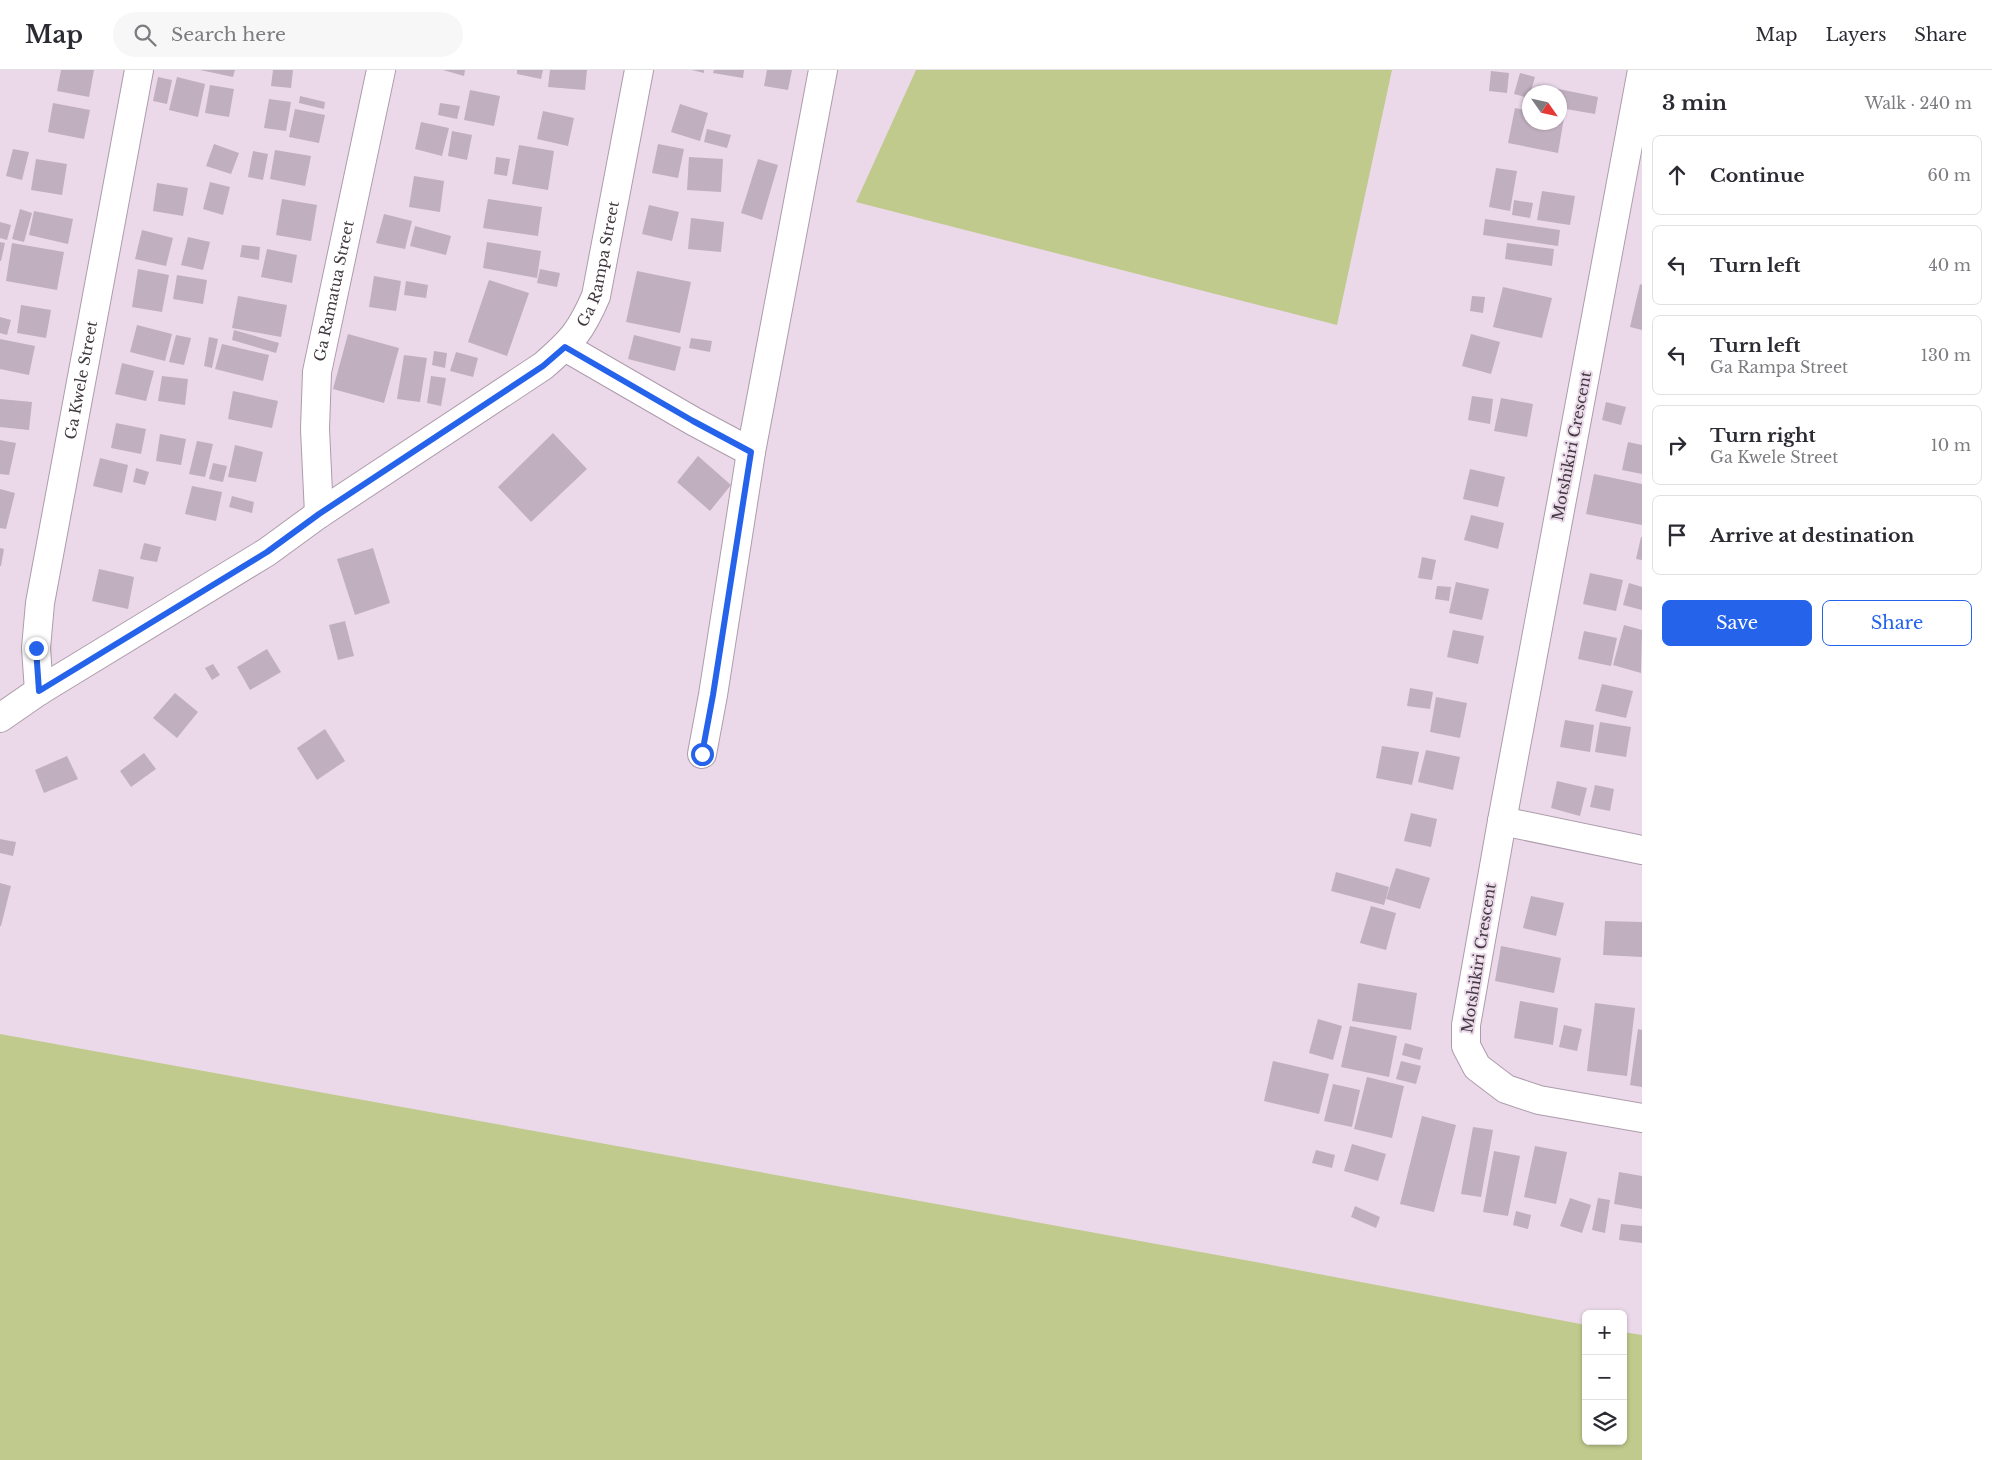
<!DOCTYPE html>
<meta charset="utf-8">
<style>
:root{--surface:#fff;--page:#f7f7f7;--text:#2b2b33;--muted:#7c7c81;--line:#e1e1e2;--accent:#2563eb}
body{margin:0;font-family:"Libre Baskerville",serif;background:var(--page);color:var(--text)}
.controls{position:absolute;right:15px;bottom:15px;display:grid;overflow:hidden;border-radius:8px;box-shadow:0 1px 4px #0004}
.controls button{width:45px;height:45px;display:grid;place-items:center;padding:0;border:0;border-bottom:1px solid var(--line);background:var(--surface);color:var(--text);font:25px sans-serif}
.compass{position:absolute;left:1522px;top:15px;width:45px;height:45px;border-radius:50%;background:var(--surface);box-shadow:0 1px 4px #0004;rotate:124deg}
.stop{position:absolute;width:15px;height:15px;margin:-11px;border:4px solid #2563eb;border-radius:50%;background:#fff}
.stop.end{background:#2563eb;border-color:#fff;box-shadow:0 1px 5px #0008}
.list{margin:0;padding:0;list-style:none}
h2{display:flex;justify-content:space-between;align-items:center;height:65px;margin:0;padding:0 20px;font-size:21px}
h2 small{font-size:16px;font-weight:400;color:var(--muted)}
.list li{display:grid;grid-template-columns:32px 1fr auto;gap:15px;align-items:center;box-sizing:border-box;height:80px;margin:0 10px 10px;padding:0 10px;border:1px solid var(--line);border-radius:8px}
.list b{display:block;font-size:19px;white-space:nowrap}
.list p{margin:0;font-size:16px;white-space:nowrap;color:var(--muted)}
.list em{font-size:16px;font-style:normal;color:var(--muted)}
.actions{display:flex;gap:10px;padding:15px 20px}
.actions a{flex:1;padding:11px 0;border:1px solid var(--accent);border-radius:8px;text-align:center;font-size:18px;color:var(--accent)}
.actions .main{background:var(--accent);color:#fff}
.icon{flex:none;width:28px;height:28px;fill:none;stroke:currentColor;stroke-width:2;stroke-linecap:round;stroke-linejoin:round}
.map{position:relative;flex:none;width:1642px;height:1390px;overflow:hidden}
header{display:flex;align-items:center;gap:30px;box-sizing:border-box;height:70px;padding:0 25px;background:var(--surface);border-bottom:1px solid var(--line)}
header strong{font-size:24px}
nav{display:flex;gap:28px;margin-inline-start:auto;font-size:18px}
.search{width:350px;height:45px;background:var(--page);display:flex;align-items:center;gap:12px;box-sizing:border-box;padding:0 18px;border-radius:28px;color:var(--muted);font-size:19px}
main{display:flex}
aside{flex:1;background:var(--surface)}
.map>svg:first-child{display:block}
.green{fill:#c0ca8c}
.building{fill:#c0afbf}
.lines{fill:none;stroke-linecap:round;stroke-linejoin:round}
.minor-casing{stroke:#ad9cac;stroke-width:30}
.minor{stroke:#fff;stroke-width:28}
.route{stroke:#2563eb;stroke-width:6}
.labels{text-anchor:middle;stroke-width:4;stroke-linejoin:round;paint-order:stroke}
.street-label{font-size:15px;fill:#413a40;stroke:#ebd9ea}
</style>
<header>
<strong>Map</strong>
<div class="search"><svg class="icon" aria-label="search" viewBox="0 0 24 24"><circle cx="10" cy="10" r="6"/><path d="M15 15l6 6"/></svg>Search here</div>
<nav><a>Map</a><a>Layers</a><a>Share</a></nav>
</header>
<main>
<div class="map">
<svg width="1642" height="1390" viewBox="0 0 1642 1390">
<rect width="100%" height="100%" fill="#ebd9ea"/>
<g class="green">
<path d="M 916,0 L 1392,0 L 1337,255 L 856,132 Z"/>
<path d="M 0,964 L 1261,1193 L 1586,1255 L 1586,1371 L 1623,1371 L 1623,1262 L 1642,1265 L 1642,1390 L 0,1390 Z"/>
</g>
<g class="building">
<path d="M 61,0 L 94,0 L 89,27 L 57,21 Z"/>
<path d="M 200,0 L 235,0 L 233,7 Z"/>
<path d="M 273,0 L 293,0 L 291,18 L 271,16 Z"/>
<path d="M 443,0 L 465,0 L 464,6 Z"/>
<path d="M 517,0 L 543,0 L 541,9 L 517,4 Z"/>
<path d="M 550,0 L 587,0 L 585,20 L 548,17 Z"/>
<path d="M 692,0 L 704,0 L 704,3 Z"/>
<path d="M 714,0 L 744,0 L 743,8 L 713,3 Z"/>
<path d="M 767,0 L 792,0 L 788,20 L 764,16 Z"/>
<path d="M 1491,1 L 1509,3 L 1507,23 L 1489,21 Z"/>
<path d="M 1520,3 L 1535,7 L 1529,28 L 1514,24 Z"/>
<path d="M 158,7 L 172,10 L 167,34 L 153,31 Z"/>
<path d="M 177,7 L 205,14 L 198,47 L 169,40 Z"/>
<path d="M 210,15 L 234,19 L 229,47 L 205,43 Z"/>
<path d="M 1539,15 L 1598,27 L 1595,44 L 1560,38 L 1560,22 L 1538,22 Z"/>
<path d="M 470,20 L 500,26 L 494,56 L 464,50 Z"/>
<path d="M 300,26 L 325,32 L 324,39 L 299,33 Z"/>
<path d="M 269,29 L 291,32 L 286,61 L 264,58 Z"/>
<path d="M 53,33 L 90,40 L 84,69 L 48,62 Z"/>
<path d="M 440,33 L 460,36 L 457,49 L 438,45 Z"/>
<path d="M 680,34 L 708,43 L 700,71 L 671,62 Z"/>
<path d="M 1515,38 L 1530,41 L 1530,52 L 1560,52 L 1560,47 L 1564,48 L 1558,83 L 1508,73 Z"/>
<path d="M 295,39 L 325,45 L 319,73 L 289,67 Z"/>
<path d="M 543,41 L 574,48 L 568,76 L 537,69 Z"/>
<path d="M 421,52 L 449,58 L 442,86 L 415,79 Z"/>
<path d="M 707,59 L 731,65 L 727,78 L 704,72 Z"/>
<path d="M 452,61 L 472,65 L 467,90 L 448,86 Z"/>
<path d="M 214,74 L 239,83 L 231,104 L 206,96 Z"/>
<path d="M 658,74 L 684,79 L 678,108 L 652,103 Z"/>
<path d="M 519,75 L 554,81 L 548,120 L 512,114 Z"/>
<path d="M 13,79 L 29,82 L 22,110 L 6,106 Z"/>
<path d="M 275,80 L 311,86 L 305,116 L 270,109 Z"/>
<path d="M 253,81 L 268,84 L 263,110 L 248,107 Z"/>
<path d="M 496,87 L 510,89 L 507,106 L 494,104 Z"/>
<path d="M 689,87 L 723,89 L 721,122 L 687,120 Z"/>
<path d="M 36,89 L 67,94 L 62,125 L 31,120 Z"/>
<path d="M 758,89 L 778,95 L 762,150 L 741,143 Z"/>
<path d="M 1496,98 L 1517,101 L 1510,141 L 1489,137 Z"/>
<path d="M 414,106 L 444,111 L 440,142 L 409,137 Z"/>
<path d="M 210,112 L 230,117 L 223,145 L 203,139 Z"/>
<path d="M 157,113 L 188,118 L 183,146 L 153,141 Z"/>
<path d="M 1542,121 L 1575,126 L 1570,155 L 1537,150 Z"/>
<path d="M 282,129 L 317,135 L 311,171 L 276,165 Z"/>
<path d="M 488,129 L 542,137 L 538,166 L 483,158 Z"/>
<path d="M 1514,130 L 1533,133 L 1530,148 L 1512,145 Z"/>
<path d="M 649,135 L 679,142 L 672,171 L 642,164 Z"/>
<path d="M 20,139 L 32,143 L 24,172 L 12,169 Z"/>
<path d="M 34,141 L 73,149 L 68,174 L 29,165 Z"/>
<path d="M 384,144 L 412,151 L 405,179 L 376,173 Z"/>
<path d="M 691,148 L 724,152 L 721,182 L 688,179 Z"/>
<path d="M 1485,149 L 1560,160 L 1558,176 L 1483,165 Z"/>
<path d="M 0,152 L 11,155 L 7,170 L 0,168 Z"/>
<path d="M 415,156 L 451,166 L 446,185 L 410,176 Z"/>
<path d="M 142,160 L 173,168 L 166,196 L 135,189 Z"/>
<path d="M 188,167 L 210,172 L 203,200 L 181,195 Z"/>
<path d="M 0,172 L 5,173 L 1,191 L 0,191 Z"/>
<path d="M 487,172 L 541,181 L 537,208 L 483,198 Z"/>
<path d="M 12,173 L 64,182 L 57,220 L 6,211 Z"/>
<path d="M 1507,173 L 1554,179 L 1552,196 L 1505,189 Z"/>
<path d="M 242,175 L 260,177 L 259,190 L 240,187 Z"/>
<path d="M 267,179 L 297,185 L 292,213 L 261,207 Z"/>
<path d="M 138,199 L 169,205 L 162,242 L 132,237 Z"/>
<path d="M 540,199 L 560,203 L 557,217 L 537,213 Z"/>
<path d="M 637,201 L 691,212 L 680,263 L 626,252 Z"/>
<path d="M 177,205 L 207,210 L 203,234 L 173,229 Z"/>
<path d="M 374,206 L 401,211 L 396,241 L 369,237 Z"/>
<path d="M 489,210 L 529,223 L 507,286 L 468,272 Z"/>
<path d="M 406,211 L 428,215 L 426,228 L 404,225 Z"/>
<path d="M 1640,214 L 1642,215 L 1642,260 L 1630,257 Z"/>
<path d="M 1503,217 L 1552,228 L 1542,268 L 1493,257 Z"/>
<path d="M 238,226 L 287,235 L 281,267 L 232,258 Z"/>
<path d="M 1472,226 L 1485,227 L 1483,243 L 1470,241 Z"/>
<path d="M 21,235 L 51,240 L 46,268 L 17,263 Z"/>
<path d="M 0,247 L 11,250 L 7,265 L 0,263 Z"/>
<path d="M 137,255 L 172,264 L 165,291 L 130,282 Z"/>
<path d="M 234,260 L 279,273 L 276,283 L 232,270 Z"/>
<path d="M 348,264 L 399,278 L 384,333 L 333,319 Z"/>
<path d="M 1471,264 L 1500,272 L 1491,304 L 1462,296 Z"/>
<path d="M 176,265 L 191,268 L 184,295 L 169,292 Z"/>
<path d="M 634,265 L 681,277 L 675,301 L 628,289 Z"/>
<path d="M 209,267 L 218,269 L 212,298 L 204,296 Z"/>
<path d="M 691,268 L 712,271 L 710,282 L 689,278 Z"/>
<path d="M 0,269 L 35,276 L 29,305 L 0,299 Z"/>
<path d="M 222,274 L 269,285 L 263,311 L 215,299 Z"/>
<path d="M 434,281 L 447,283 L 445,298 L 432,295 Z"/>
<path d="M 456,282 L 478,288 L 473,307 L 450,301 Z"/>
<path d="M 404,285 L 427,288 L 420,332 L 397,329 Z"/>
<path d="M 122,293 L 154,301 L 146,331 L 115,324 Z"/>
<path d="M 162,306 L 188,309 L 185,335 L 158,331 Z"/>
<path d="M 431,306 L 446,308 L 441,336 L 427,333 Z"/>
<path d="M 233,321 L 278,331 L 272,358 L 228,349 Z"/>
<path d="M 1472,326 L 1493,329 L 1490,354 L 1468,350 Z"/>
<path d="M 1501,328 L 1533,334 L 1527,367 L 1494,361 Z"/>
<path d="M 0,329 L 32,332 L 29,360 L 0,357 Z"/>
<path d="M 1606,332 L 1626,337 L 1621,355 L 1602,350 Z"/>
<path d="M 116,353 L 146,359 L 141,384 L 111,378 Z"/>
<path d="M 553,363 L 587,399 L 531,452 L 498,417 Z"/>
<path d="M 160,364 L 186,369 L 181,395 L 156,391 Z"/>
<path d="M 0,370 L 16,373 L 9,405 L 0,404 Z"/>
<path d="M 197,371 L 213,374 L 205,407 L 189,404 Z"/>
<path d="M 1628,372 L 1642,375 L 1642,404 L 1622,400 Z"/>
<path d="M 235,375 L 263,382 L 256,412 L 228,407 Z"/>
<path d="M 698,386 L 731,415 L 710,441 L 677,412 Z"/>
<path d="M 100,388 L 128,395 L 122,423 L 93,416 Z"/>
<path d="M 213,393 L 227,396 L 223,412 L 209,409 Z"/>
<path d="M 136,398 L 149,402 L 145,415 L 133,412 Z"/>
<path d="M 1470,399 L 1505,407 L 1498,437 L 1463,429 Z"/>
<path d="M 1594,404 L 1642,414 L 1642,455 L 1586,444 Z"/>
<path d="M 192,416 L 222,422 L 216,451 L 185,444 Z"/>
<path d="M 0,419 L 15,423 L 6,459 L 0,458 Z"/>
<path d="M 232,426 L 254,432 L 252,443 L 229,437 Z"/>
<path d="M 1471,445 L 1504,453 L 1498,479 L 1464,470 Z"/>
<path d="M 1641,467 L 1642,467 L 1642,490 L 1636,489 Z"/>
<path d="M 144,473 L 161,477 L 157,492 L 140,489 Z"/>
<path d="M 0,478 L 4,479 L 1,496 L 0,496 Z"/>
<path d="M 373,478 L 390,533 L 355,545 L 337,489 Z"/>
<path d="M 1422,487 L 1436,490 L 1432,510 L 1418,508 Z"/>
<path d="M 99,499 L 134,507 L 128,539 L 92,531 Z"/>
<path d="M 1590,503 L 1623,510 L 1616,541 L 1583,534 Z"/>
<path d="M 1456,512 L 1489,519 L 1482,550 L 1449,543 Z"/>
<path d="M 1629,513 L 1642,517 L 1642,540 L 1623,535 Z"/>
<path d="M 1437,516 L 1451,517 L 1449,531 L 1435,529 Z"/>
<path d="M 345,551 L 354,586 L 338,590 L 329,555 Z"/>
<path d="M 1624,555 L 1642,560 L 1641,603 L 1613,595 Z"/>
<path d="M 1453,560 L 1484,566 L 1478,594 L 1447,587 Z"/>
<path d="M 1584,561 L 1617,568 L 1611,596 L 1578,589 Z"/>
<path d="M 267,579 L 281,602 L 250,620 L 237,597 Z"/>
<path d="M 213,594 L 220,605 L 212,610 L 205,598 Z"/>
<path d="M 1602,614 L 1633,621 L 1626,648 L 1595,641 Z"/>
<path d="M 1410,618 L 1433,622 L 1430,639 L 1407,636 Z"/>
<path d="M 175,623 L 198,642 L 177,668 L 153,648 Z"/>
<path d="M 1436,627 L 1467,633 L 1460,668 L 1430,662 Z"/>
<path d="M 1565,650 L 1594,655 L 1590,682 L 1560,677 Z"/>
<path d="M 1600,652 L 1631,657 L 1626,687 L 1595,682 Z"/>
<path d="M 325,659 L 345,691 L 317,710 L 297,678 Z"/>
<path d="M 1382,676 L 1419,682 L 1412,715 L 1376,708 Z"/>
<path d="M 1426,680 L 1460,687 L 1453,720 L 1418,712 Z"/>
<path d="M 144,683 L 156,699 L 131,717 L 120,701 Z"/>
<path d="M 67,686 L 78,709 L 44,723 L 35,700 Z"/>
<path d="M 1557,711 L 1587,718 L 1580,746 L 1551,738 Z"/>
<path d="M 1595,715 L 1614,719 L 1610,741 L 1590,737 Z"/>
<path d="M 1411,743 L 1437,749 L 1431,777 L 1404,771 Z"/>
<path d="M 0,769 L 16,772 L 13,786 L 0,783 Z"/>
<path d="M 1396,798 L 1430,808 L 1420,839 L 1386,829 Z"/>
<path d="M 1336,802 L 1389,817 L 1384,835 L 1331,821 Z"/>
<path d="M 0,813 L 11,816 L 1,856 L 0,856 Z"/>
<path d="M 1531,826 L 1564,833 L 1556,866 L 1523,858 Z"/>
<path d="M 1371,836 L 1396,843 L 1386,880 L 1360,873 Z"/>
<path d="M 1605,851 L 1642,852 L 1642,887 L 1603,885 Z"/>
<path d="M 1501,876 L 1561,888 L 1554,923 L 1495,911 Z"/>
<path d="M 1358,913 L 1417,923 L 1411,960 L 1352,951 Z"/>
<path d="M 1520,931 L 1558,938 L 1553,975 L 1514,968 Z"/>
<path d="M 1595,933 L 1635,938 L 1627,1006 L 1587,1001 Z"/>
<path d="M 1318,949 L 1342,956 L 1333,990 L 1309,983 Z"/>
<path d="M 1564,955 L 1582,959 L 1577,981 L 1559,977 Z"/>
<path d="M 1350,956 L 1397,966 L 1389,1007 L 1341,997 Z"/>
<path d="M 1638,959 L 1642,960 L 1642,1017 L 1630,1015 Z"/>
<path d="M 1405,973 L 1423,978 L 1420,990 L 1402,985 Z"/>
<path d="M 1273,991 L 1329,1004 L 1319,1044 L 1264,1031 Z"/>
<path d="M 1401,991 L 1421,996 L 1416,1014 L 1396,1009 Z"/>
<path d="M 1367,1007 L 1404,1016 L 1392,1068 L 1354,1059 Z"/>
<path d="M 1333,1014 L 1360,1020 L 1352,1057 L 1324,1051 Z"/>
<path d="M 1422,1046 L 1456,1055 L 1434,1142 L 1400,1134 Z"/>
<path d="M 1473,1057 L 1493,1060 L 1481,1127 L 1461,1124 Z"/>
<path d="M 1352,1074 L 1386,1084 L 1378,1111 L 1344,1101 Z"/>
<path d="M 1535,1076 L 1567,1082 L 1556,1134 L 1524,1127 Z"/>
<path d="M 1316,1080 L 1335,1085 L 1332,1098 L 1312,1093 Z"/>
<path d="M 1494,1081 L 1520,1086 L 1508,1146 L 1483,1142 Z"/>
<path d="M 1619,1102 L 1642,1106 L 1642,1139 L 1614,1134 Z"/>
<path d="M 1570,1128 L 1591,1135 L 1582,1163 L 1560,1156 Z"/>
<path d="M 1598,1128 L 1610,1130 L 1605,1163 L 1592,1160 Z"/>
<path d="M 1355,1136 L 1380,1147 L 1376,1158 L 1351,1147 Z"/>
<path d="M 1516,1141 L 1531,1145 L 1528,1159 L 1513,1155 Z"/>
<path d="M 1621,1154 L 1642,1156 L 1642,1173 L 1619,1170 Z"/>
</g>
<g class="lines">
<g class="minor-casing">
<g id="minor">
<path d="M 1642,0 L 1502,751 L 1466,955 L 1466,976 L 1477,997 L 1506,1019 L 1539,1030 L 1642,1048"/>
<path d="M 565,277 L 693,351 L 751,382 L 713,625 L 702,684"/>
<path d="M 751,382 L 823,0"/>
<path id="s1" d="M 319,444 L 315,359 L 317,302 L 381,0"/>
<path id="s2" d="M 39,621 L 36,578 L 40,533 L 139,0"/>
<path id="s3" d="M 0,648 L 39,621 L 267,482 L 319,444 L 543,296 C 572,271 581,261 596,226 L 639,0"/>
<path d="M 1502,751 L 1642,780"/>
</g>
</g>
<use href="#minor" class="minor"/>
</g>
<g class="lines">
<path class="route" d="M 36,578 L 39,621 L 267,482 L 319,444 L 543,296 L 565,277 L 693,351 L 751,382 L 713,625 L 702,684"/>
</g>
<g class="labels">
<g class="street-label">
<text dy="5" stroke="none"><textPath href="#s3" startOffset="768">Ga Rampa Street</textPath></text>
<text dy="5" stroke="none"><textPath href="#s1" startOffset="225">Ga Ramatua Street</textPath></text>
<text dy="5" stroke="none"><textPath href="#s2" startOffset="315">Ga Kwele Street</textPath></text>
<text transform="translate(1572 376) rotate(-79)" y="5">Motshikiri Crescent</text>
<text transform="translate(1479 888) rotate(-81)" y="5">Motshikiri Crescent</text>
</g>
</g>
</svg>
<div class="controls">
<button>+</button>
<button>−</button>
<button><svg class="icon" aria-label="layers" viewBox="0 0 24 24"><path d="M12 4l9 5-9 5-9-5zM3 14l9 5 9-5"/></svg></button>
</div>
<svg class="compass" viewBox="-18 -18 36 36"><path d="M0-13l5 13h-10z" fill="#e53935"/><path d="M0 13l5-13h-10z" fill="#7c7c81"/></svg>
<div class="stop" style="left:702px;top:684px"></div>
<div class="stop end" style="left:36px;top:578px"></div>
</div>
<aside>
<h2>3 min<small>Walk · 240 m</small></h2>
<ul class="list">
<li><svg class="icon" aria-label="ahead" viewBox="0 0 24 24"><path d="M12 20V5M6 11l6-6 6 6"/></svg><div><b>Continue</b></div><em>60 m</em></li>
<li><svg class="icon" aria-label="left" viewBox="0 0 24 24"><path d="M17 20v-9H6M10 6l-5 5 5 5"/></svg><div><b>Turn left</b></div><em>40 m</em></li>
<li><svg class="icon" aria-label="left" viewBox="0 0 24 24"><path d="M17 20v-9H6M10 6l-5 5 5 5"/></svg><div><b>Turn left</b><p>Ga Rampa Street</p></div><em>130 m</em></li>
<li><svg class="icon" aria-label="right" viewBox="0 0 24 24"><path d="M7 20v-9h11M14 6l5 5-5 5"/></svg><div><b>Turn right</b><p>Ga Kwele Street</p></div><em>10 m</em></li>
<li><svg class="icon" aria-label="arrive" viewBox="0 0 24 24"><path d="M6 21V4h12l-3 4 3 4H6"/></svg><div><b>Arrive at destination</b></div></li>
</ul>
<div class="actions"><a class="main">Save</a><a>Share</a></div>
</aside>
</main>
